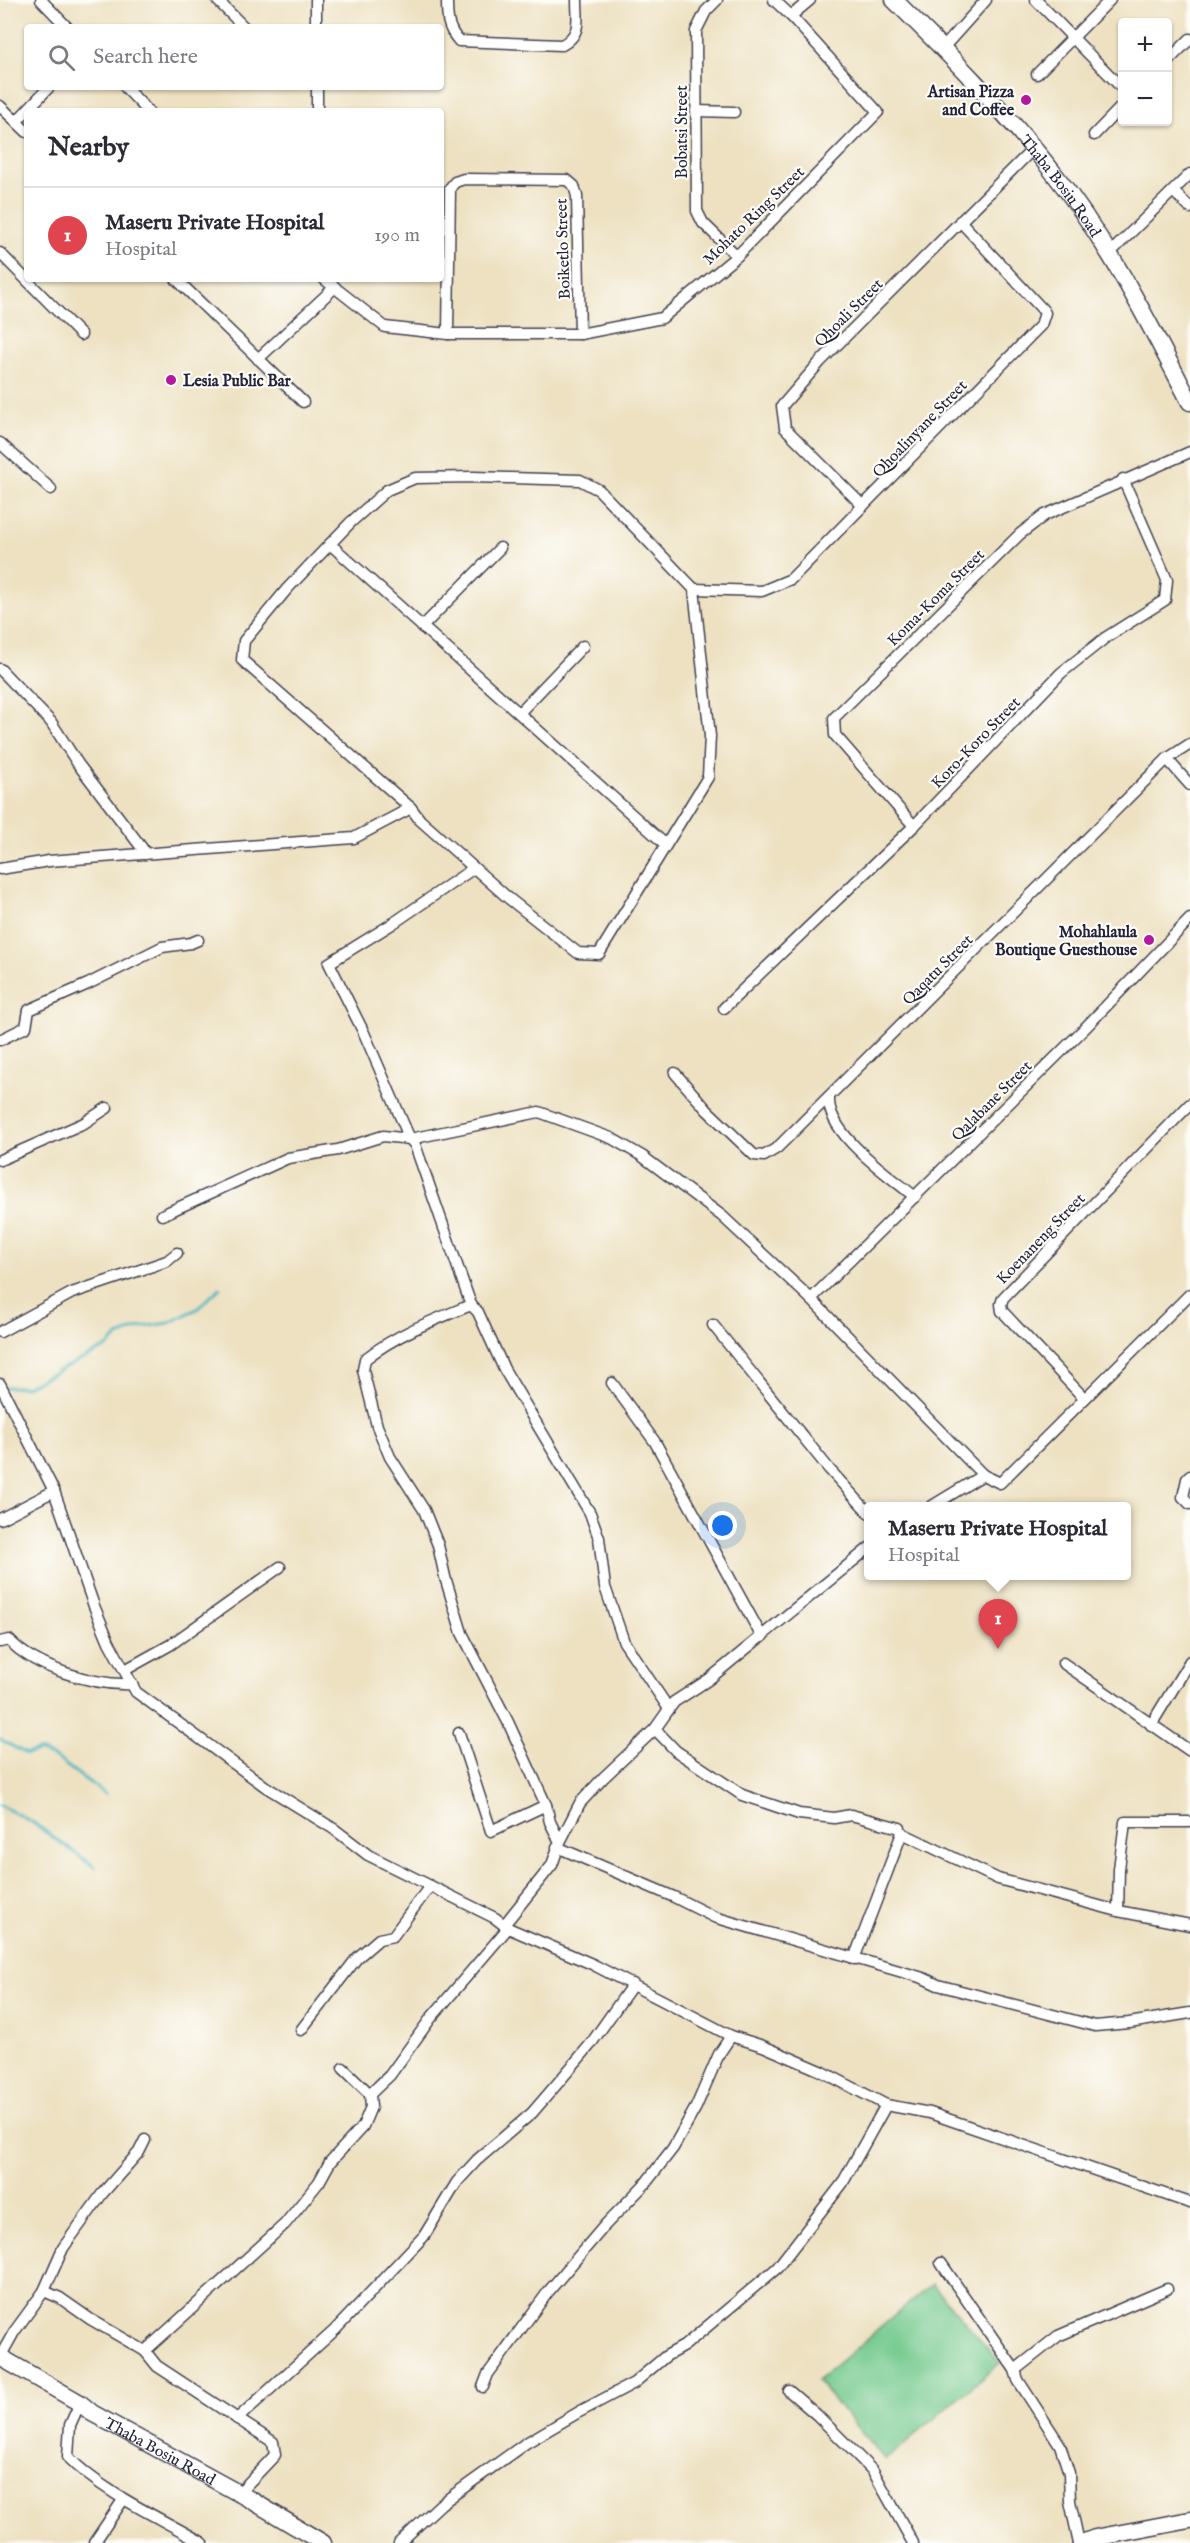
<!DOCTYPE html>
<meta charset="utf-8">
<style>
:root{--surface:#fff;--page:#f7f7f7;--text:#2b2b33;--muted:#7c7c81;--line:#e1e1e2;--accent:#7c3aed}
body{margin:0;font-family:"IM FELL English",serif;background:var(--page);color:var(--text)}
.controls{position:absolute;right:18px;top:18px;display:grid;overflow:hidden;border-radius:6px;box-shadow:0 2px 4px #0004}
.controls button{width:54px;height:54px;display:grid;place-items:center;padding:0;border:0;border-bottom:2px solid var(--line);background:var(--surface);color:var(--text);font:30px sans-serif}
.you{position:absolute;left:723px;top:1526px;width:21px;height:21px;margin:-15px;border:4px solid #fff;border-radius:50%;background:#1a73e8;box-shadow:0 0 0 9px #1a73e833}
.badge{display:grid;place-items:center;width:39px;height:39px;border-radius:50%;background:var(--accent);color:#fff;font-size:20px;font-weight:700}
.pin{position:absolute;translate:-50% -50px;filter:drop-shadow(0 2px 3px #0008)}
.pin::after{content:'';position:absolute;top:32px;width:21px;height:18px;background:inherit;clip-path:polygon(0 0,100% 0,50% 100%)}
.popup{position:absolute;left:864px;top:1502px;width:267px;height:78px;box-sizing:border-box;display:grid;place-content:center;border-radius:6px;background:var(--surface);filter:drop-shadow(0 2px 4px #0005);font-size:20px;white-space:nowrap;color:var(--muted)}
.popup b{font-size:22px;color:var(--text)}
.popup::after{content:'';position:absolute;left:50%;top:100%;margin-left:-12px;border:12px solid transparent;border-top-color:var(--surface)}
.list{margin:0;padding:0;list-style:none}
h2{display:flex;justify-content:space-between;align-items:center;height:78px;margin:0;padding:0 24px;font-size:26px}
h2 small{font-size:20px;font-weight:400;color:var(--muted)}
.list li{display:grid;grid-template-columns:39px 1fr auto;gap:18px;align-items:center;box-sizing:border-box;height:96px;padding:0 24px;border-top:2px solid var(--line)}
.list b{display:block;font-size:22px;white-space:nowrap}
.list p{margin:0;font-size:20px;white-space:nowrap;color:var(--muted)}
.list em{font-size:20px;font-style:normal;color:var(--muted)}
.icon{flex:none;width:33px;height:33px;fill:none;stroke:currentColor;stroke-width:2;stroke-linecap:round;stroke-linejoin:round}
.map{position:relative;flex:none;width:1190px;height:2543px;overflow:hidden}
.search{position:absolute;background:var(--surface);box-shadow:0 2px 4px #0004;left:24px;top:24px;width:420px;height:66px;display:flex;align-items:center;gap:15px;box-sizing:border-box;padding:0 21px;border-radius:6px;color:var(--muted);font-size:22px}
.panel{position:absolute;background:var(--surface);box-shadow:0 2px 4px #0004;left:24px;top:108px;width:420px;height:174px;border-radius:6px}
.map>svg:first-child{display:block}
.green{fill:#74ca8f;stroke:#4b7665;stroke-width:1.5}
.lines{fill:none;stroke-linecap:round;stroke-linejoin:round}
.stream{stroke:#46b4c2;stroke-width:3}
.street-casing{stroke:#403f4f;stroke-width:13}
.secondary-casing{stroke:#403f4f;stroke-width:19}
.street{stroke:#fff;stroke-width:10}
.secondary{stroke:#fff;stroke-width:16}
.poi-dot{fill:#b5179e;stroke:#fdfcf7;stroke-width:2}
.labels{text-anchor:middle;stroke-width:4.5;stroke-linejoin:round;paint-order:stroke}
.poi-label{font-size:16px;font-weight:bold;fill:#22223b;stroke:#fdfcf7;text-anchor:end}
.street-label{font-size:16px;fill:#22223b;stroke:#fdfcf7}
</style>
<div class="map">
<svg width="1190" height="2543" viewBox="0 0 1190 2543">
<rect width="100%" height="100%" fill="#fdfcf7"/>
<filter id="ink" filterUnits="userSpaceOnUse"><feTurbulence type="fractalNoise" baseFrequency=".0167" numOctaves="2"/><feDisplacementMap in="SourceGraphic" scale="12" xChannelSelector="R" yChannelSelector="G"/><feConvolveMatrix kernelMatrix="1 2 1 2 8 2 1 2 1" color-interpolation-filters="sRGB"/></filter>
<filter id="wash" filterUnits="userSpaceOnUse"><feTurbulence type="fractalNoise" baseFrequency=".008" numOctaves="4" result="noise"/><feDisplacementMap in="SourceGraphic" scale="24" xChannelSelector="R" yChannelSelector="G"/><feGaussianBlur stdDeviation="1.35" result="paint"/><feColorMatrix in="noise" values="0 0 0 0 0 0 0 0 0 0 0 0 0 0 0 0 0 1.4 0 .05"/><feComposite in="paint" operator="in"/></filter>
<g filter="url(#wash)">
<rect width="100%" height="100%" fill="#ede1c1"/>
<path class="green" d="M 932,2284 L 1000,2363 L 885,2460 L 817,2381 Z"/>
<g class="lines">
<g class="stream">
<path d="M 6,1387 L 25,1387 L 107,1347 L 118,1336 L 142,1327 L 169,1323 L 197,1309 L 220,1288"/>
<path d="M 0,1739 L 26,1754 L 39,1751 L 56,1758 L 105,1794"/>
<path d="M 0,1805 L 32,1822 L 95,1867"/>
</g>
</g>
</g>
<g filter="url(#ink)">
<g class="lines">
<g class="street-casing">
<g id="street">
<path d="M 41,0 L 67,27"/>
<path d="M 217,0 L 244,27"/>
<path d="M 316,0 L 316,27"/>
<path d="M 447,0 C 447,17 447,28 459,41 L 562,45 C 582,34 577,20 577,0"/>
<path d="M 717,0 L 706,11 L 696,31 L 697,211 L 703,223 L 737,256"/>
<path d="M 1036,0 L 1122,88"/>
<path d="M 791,16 L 810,0"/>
<path d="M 943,48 L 986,0"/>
<path d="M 1168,61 L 1190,39"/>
<path d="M 1037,74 L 1110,0"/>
<path d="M 125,87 L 148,111"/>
<path d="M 317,87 L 317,111"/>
<path d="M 0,106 L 27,132"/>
<path d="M 696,111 L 734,112"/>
<path d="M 16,122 L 49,87"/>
<path d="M 1094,135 L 1122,106"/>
<path d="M 1174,192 L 1190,208"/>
<path d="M 0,253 L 81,335"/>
<path d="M 1108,255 L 1190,174"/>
<path d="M 176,279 L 303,402"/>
<path d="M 324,279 L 385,327 L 448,334 L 580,334 L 662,318 L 737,256 L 878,112 L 791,16 L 774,0"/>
<path d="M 448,334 L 450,188 L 455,182 L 464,179 L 567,180 L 574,186 L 577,196 L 580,334"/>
<path d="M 258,359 L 335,287"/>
<path d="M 0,443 L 51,489"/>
<path d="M 473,477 L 580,480 L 599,490 L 694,589 L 710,736 L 708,777 L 599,954 L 578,953 L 507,897 L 420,820 L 411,808 L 242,660 L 244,641 L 287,589 L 351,522 L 387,490 L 415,478 Z"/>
<path d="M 863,506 L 785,428 L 782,406 L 820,362 L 1033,149"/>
<path d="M 330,544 L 666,845"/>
<path d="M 694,589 L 762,591 L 791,579 L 1041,325 L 1045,313 L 1043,310 L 960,221"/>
<path d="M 422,627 L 500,548"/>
<path d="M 0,669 L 51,722 L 78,764 L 142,848 L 145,854"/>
<path d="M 519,713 L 583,646"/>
<path d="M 1167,759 L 1190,785"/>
<path d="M 914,826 L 835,735 L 834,718 L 1020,534 L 1045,515 L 1190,452"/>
<path d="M 474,868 L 392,924 L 329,963 L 364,1033 L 410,1139 L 415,1145 L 471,1305 C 434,1320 397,1334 365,1359 L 363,1370 L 377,1426 L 390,1457 L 424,1510 L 438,1545 L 445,1577 L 462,1633 L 508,1722 L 546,1805 L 550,1822 L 560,1842"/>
<path d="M 0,869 L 49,861 L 354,838 L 411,808"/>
<path d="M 724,1008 L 914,826 L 1061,673 L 1105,638 L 1165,600 L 1167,580 L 1123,479"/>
<path d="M 0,1040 L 26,1027 L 29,1010 L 88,984 L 162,947 L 191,943 L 198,940"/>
<path d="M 675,1073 L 707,1110 L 754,1155 L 764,1156 L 777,1148 L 1167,759 L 1190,744"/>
<path d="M 829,1097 C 826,1134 889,1175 915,1197"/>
<path d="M 0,1160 L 84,1123 L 107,1108"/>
<path d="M 162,1215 L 288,1158 L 338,1150 L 383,1136 L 410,1139 L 539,1112 L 611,1138 L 642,1156 L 722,1216 L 811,1299 L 983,1475"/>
<path d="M 811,1299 L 1084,1029 L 1190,919"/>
<path d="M 471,1305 L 478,1312 L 504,1369 L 590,1513 L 599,1538 L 605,1587 L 624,1642 L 669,1709"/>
<path d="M 713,1325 L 829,1469 L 869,1513"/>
<path d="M 0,1332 L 72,1293 L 167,1261 L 177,1253"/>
<path d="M 612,1383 L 655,1442 L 762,1637"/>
<path d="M 0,1384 L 54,1491 L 94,1606 L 109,1642 L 136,1692 L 266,1787 L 334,1829 L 368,1855 L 495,1918 L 508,1928 L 592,1964 L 731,2036 L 763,2046 L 821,2071 L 886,2105 L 930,2113 L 1190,2203"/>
<path d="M 1084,1398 L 1002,1311 L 1001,1304 L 1003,1298 L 1190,1104"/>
<path d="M 1190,1476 L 1187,1479 L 1183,1497 L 1190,1504"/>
<path d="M 932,1506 L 983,1475 L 1000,1483 L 1190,1294"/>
<path d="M 0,1519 L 54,1491"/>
<path d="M 0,1642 L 9,1640 C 35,1668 95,1686 132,1684"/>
<path d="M 1063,1663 L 1190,1751"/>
<path d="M 125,1670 L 170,1645 L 280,1567"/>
<path d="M 1151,1725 L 1190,1661"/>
<path d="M 655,1729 L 676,1751 L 742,1795 L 799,1814 L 834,1818 L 851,1815 L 900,1828 L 902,1833 L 998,1879 L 1118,1911 L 1190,1925"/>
<path d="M 459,1733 L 491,1831 L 546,1805"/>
<path d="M 557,1847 L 674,1897 L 714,1917 L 923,1978 L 938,1985 L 1095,2026 L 1129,2023 L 1190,2013"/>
<path d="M 1118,1911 L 1119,1869 L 1125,1822 L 1190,1822"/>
<path d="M 504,1925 L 552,1865 L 560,1842 L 580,1803 L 603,1778 L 655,1729 L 674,1702 L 708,1680 L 869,1548"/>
<path d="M 854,1959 L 902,1833"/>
<path d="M 301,2030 L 357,1958 L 379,1939 L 393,1936 L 430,1886"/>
<path d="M 343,2068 L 370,2094"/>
<path d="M 941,2263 L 1015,2370 L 1018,2380 L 1060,2445 L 1069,2473 L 1070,2501 L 1079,2543"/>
<path d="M 44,2291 L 60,2298 L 90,2319 L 145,2351"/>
<path d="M 0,2357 L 14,2332 L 44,2291 L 63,2248 L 102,2194 L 139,2152 L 145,2140"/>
<path d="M 1015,2370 L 1058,2336 L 1167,2289"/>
<path d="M 483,2387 L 488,2374 L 548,2292 L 606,2224 L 645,2184 L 673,2148 L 696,2107 L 719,2054 L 731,2036"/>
<path d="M 789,2391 L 817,2415 L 873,2471 L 913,2543"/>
<path d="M 80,2403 L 70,2425 L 68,2457 C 106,2495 157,2516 203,2543"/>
<path d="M 237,2419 L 335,2330 L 424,2236 L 457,2182 L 477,2160 L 532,2113 L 557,2084 L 590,2045 L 633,1984"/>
<path d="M 238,2494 L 275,2455 L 273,2442 L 157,2366 L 145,2351 L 285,2224 L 319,2182 L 330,2162 L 363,2126 L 371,2107 L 370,2094 L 390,2075 L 431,2018 L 508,1928"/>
<path d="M 94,2543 L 123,2500"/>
<path d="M 399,2543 L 441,2504 L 526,2443 L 579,2412 L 634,2383 L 666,2356 L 684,2346 L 777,2268 L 842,2184 L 886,2105"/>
</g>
</g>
<g class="secondary-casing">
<g id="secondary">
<path id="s1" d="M 894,0 C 949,54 1004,110 1052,171 C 1108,241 1149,323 1190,402"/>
<path id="s2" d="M 0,2357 L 80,2403 L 92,2413 L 251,2500 L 323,2543"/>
<path d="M 1082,2543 L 1095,2538 L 1190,2520"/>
</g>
</g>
<use href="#street" class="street"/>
<use href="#secondary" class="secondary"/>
</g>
</g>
<g class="poi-dot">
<circle cx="1026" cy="100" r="6"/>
<circle cx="171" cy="380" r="6"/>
<circle cx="1149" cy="940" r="6"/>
</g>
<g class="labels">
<g class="poi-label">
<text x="1014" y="97">Artisan Pizza<tspan x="1014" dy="18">and Coffee</tspan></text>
<text x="183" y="386" text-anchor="start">Lesia Public Bar</text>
<text x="1137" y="937">Mohahlaula<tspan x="1137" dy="18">Boutique Guesthouse</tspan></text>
</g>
<g class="street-label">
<text transform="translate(681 132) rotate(-90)" y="6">Bobatsi Street</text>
<text dy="6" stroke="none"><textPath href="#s1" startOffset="250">Thaba Bosiu Road</textPath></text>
<text transform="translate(753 215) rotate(-44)" y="6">Mohato Ring Street</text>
<text transform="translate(562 249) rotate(-92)" y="6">Boiketlo Street</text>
<text transform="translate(848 312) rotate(-45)" y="6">Qhoali Street</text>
<text transform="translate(919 428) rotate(-46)" y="6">Qhoalinyane Street</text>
<text transform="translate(935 597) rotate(-45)" y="6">Koma-Koma Street</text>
<text transform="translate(975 742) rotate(-46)" y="6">Koro-Koro Street</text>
<text transform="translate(937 969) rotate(-45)" y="6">Qaqatu Street</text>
<text transform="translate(991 1100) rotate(-45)" y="6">Qalabane Street</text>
<text transform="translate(1040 1238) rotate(-46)" y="6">Koenaneng Street</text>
<text dy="6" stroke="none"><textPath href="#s2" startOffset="186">Thaba Bosiu Road</textPath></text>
</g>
</g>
</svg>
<div class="controls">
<button>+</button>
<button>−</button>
</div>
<div class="you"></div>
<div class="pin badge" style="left:998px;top:1649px;background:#e0444e">1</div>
<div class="popup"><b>Maseru Private Hospital</b>Hospital</div>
<div class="search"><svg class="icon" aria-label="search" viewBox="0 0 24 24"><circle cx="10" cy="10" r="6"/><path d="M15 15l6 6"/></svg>Search here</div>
<section class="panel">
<h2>Nearby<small></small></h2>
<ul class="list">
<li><span class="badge" style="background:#e0444e">1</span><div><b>Maseru Private Hospital</b><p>Hospital</p></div><em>190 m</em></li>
</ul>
</section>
</div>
